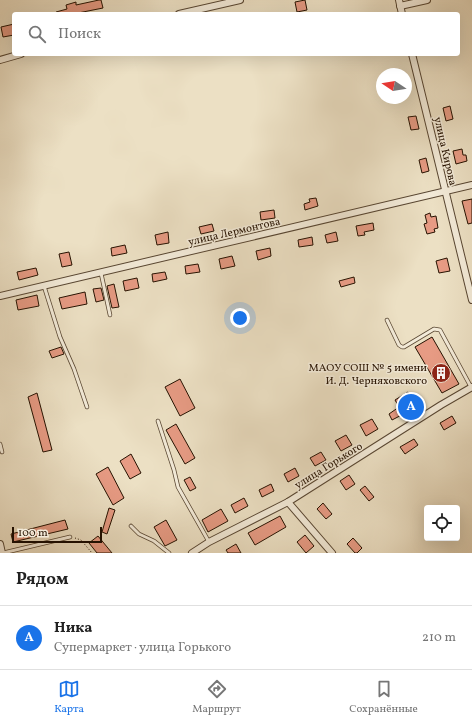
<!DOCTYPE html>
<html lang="ru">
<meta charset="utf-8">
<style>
:root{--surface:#fff;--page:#f6f6f6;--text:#222;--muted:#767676;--line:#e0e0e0;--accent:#1a73e8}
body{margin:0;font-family:Vollkorn,serif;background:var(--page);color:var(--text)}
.controls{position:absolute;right:12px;bottom:12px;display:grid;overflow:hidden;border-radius:4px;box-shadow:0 4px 16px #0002}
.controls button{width:36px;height:36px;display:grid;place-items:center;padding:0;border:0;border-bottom:1px solid var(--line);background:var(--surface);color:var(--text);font:20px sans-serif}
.compass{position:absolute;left:376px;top:68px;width:36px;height:36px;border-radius:50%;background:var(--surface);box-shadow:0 4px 16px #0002;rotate:282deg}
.scale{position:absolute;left:12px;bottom:10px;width:90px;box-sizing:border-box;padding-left:4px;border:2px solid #261201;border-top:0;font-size:11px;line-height:14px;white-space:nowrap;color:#261201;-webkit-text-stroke:3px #f3ebd9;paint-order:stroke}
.you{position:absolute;left:240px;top:318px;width:14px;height:14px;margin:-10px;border:3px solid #fff;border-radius:50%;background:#1a73e8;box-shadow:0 0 0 6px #1a73e833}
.badge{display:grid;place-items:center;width:26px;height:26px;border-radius:50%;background:var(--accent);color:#fff;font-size:13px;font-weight:700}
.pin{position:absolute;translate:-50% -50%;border:2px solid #fff;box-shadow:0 1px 4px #0006}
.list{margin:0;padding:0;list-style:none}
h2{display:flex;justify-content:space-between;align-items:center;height:52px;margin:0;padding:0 16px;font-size:17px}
h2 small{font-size:13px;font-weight:400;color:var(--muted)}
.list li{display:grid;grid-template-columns:26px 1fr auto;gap:12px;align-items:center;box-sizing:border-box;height:64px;padding:0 16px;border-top:1px solid var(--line)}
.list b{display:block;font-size:15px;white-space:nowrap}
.list p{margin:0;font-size:13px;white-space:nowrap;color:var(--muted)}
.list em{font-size:13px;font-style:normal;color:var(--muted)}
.icon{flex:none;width:22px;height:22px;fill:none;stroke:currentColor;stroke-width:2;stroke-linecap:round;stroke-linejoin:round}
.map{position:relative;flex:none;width:472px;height:553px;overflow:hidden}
.search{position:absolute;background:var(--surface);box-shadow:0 4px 16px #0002;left:12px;right:12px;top:12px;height:44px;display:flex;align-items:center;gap:10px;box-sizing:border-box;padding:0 14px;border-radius:4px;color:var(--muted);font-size:15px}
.sheet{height:116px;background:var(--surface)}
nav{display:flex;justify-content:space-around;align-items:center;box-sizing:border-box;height:56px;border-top:1px solid var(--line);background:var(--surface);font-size:11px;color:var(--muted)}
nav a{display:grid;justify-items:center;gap:2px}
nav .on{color:var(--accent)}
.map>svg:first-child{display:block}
.building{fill:#e79b84;stroke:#261201}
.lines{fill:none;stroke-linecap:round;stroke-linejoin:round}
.service-casing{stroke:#584632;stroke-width:4.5}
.minor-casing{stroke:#584632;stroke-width:8}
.path{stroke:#261201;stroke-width:1;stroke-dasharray:1 2;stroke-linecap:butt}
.service{stroke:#f3ebd9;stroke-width:3}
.minor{stroke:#f3ebd9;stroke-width:6}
.labels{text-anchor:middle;stroke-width:3;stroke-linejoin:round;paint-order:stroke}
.street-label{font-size:11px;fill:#261201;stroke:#f3ebd9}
.poi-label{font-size:11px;fill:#261201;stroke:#f3ebd9;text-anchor:end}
</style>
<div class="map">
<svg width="472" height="553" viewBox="0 0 472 553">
<rect width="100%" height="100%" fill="#ece0c4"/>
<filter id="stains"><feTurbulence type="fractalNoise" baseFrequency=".005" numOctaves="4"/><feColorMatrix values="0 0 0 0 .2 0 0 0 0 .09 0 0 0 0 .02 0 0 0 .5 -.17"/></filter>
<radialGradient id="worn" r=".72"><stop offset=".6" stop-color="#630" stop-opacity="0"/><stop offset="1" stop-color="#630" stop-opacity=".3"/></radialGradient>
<g class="building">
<path d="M 99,0 L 101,0 L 103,8 L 78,13 L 78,14 L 56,14 L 56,12 L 67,9 L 66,5 L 76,2 L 76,5 Z"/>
<path d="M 305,0 L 307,10 L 297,12 L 295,2 Z"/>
<path d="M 14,24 L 14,35 L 3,37 L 1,27 Z"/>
<path d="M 450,106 L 453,119 L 446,121 L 443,108 Z"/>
<path d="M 416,116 L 419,129 L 411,130 L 408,117 Z"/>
<path d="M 462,149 L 463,155 L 466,155 L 467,161 L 456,164 L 453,151 Z"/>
<path d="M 426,158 L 429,171 L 422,173 L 419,160 Z"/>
<path d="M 316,198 L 318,206 L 305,210 L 304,204 L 310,202 L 309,199 Z"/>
<path d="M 472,199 L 472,223 L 468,224 L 462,201 Z"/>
<path d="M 274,210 L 275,218 L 261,220 L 260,212 Z"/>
<path d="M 430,213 L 431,217 L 436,216 L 438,228 L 434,229 L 435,232 L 427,234 L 424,224 L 427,223 L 425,215 Z"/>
<path d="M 373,223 L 374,230 L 364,232 L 365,235 L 358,236 L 356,226 Z"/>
<path d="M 212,224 L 214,231 L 201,234 L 199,227 Z"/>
<path d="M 168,232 L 169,243 L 157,245 L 155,235 Z"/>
<path d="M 336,232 L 338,241 L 327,243 L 325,235 Z"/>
<path d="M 312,237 L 313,245 L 299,247 L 298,240 Z"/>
<path d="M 125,245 L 127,253 L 112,256 L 111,248 Z"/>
<path d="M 270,248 L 271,256 L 258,260 L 256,251 Z"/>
<path d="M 69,252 L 72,265 L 62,267 L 59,254 Z"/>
<path d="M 232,256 L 235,266 L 221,269 L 219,259 Z"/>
<path d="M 447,258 L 450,271 L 439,273 L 436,261 Z"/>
<path d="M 198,264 L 200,272 L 186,274 L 185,266 Z"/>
<path d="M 36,268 L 38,275 L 19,280 L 17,272 Z"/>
<path d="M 165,272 L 167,279 L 153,282 L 152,274 Z"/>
<path d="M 354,277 L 355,283 L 341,287 L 339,281 Z"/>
<path d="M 137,278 L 139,288 L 125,291 L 123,281 Z"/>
<path d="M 114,284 L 119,307 L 112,308 L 107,286 Z"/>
<path d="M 101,288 L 104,300 L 96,302 L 93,289 Z"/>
<path d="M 85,292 L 87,304 L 62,309 L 59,298 Z"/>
<path d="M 37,295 L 39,306 L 18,310 L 16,300 Z"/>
<path d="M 432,337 L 459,384 L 442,393 L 415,347 Z"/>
<path d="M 61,347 L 64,354 L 52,358 L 49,351 Z"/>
<path d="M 180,379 L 195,408 L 180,416 L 165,387 Z"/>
<path d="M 408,392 L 417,407 L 392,420 L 389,414 L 399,407 L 395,400 Z"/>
<path d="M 37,393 L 52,450 L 43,452 L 28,397 Z"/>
<path d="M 452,416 L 456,423 L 444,430 L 440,423 Z"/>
<path d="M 372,419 L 378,429 L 366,436 L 360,425 Z"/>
<path d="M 176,424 L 195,458 L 185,464 L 166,430 Z"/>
<path d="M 346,435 L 352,445 L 341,451 L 335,441 Z"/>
<path d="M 414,439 L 418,445 L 405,454 L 400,447 Z"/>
<path d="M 321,452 L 326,460 L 315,466 L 310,458 Z"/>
<path d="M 131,454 L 141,473 L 130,479 L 120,461 Z"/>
<path d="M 108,467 L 124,498 L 113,505 L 96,474 Z"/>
<path d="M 295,468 L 299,476 L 288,482 L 284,474 Z"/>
<path d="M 349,475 L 355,484 L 346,490 L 340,481 Z"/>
<path d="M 190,477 L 196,488 L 190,491 L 184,480 Z"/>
<path d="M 271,484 L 274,491 L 262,497 L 259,490 Z"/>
<path d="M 365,486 L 374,497 L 369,501 L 360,490 Z"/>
<path d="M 244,498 L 248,506 L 235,513 L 231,505 Z"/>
<path d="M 323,503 L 332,514 L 326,519 L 317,509 Z"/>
<path d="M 109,508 L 115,510 L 107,534 L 102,532 Z"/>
<path d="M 221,509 L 228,521 L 208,532 L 202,520 Z"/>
<path d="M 280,516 L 286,527 L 255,545 L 248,533 Z"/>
<path d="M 65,520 L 68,529 L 13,542 L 11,534 Z"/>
<path d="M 166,520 L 177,540 L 165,546 L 154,527 Z"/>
<path d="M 305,535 L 314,546 L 306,553 L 297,542 Z"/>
<path d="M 98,536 L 112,553 L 97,553 L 89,543 Z"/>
<path d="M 353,538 L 362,548 L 357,553 L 355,553 L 347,544 Z"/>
<path d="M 236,544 L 241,553 L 228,553 L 226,550 Z"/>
</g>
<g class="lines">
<g class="service-casing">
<g id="service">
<path d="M 101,273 L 110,315"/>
<path d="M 44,286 L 60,337 L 74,369 L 87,407"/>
<path d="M 387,320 L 399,345 L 402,347 L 404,347 L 434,329 L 440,330 L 471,387"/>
<path d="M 158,421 L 174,470 L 178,487 L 209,542"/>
<path d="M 0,444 L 2,452"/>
<path d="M 131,526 L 139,534 L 154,541 L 169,553"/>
<path d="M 3,553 L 70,537"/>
</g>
</g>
<g class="minor-casing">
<g id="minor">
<path d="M 399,0 L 402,14"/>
<path d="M 400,6 L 427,0"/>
<path d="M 179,14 L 240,0"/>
<path d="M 412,54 L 472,300"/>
<path d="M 0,60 L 21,54"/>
<path d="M 0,296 L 472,185"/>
<path d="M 288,502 L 332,553"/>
<path d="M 0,544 L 2,553"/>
<path d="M 192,553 L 209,542 L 288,502 L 441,405 L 472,387"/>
</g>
</g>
<path class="path" d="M 75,538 L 81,540 L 92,553"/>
<use href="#service" class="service"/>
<use href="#minor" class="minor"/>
</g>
<defs>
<g id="building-disc" transform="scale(1)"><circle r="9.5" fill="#8f2418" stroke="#f3ebd9"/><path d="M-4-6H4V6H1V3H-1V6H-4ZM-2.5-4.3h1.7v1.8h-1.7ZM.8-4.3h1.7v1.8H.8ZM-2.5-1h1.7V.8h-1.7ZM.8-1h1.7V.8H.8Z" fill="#fff"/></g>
</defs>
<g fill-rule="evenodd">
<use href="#building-disc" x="441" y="373"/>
</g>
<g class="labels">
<g class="street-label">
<text transform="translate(446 151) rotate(77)" y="4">улица Кирова</text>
<text transform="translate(234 231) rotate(-13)" y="4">улица Лермонтова</text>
<text transform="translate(328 465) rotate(-32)" y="4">улица Горького</text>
</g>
<g class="poi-label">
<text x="427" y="371">МАОУ СОШ № 5 имени<tspan x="427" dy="13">И. Д. Черняховского</tspan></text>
</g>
</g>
<rect width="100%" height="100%" filter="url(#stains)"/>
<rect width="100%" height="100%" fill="url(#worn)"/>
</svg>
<div class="controls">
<button><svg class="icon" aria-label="locate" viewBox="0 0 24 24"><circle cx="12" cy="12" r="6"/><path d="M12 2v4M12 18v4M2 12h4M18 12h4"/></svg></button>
</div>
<svg class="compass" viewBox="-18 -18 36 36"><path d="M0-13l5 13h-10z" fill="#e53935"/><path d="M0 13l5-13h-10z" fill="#767676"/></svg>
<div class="scale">100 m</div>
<div class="you"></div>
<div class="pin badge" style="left:411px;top:407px">A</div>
<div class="search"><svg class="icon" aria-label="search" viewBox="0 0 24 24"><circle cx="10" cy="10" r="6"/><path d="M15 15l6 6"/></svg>Поиск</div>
</div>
<section class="sheet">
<h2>Рядом<small></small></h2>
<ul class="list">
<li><span class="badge">A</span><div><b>Ника</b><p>Супермаркет · улица Горького</p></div><em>210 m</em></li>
</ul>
</section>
<nav>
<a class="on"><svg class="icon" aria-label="map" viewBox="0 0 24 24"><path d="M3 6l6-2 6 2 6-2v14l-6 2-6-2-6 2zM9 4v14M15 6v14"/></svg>Карта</a>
<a><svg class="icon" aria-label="directions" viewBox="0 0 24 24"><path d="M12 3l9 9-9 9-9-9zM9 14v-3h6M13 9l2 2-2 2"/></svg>Маршрут</a>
<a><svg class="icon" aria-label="saved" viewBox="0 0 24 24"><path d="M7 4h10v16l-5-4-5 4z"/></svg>Сохранённые</a>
</nav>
